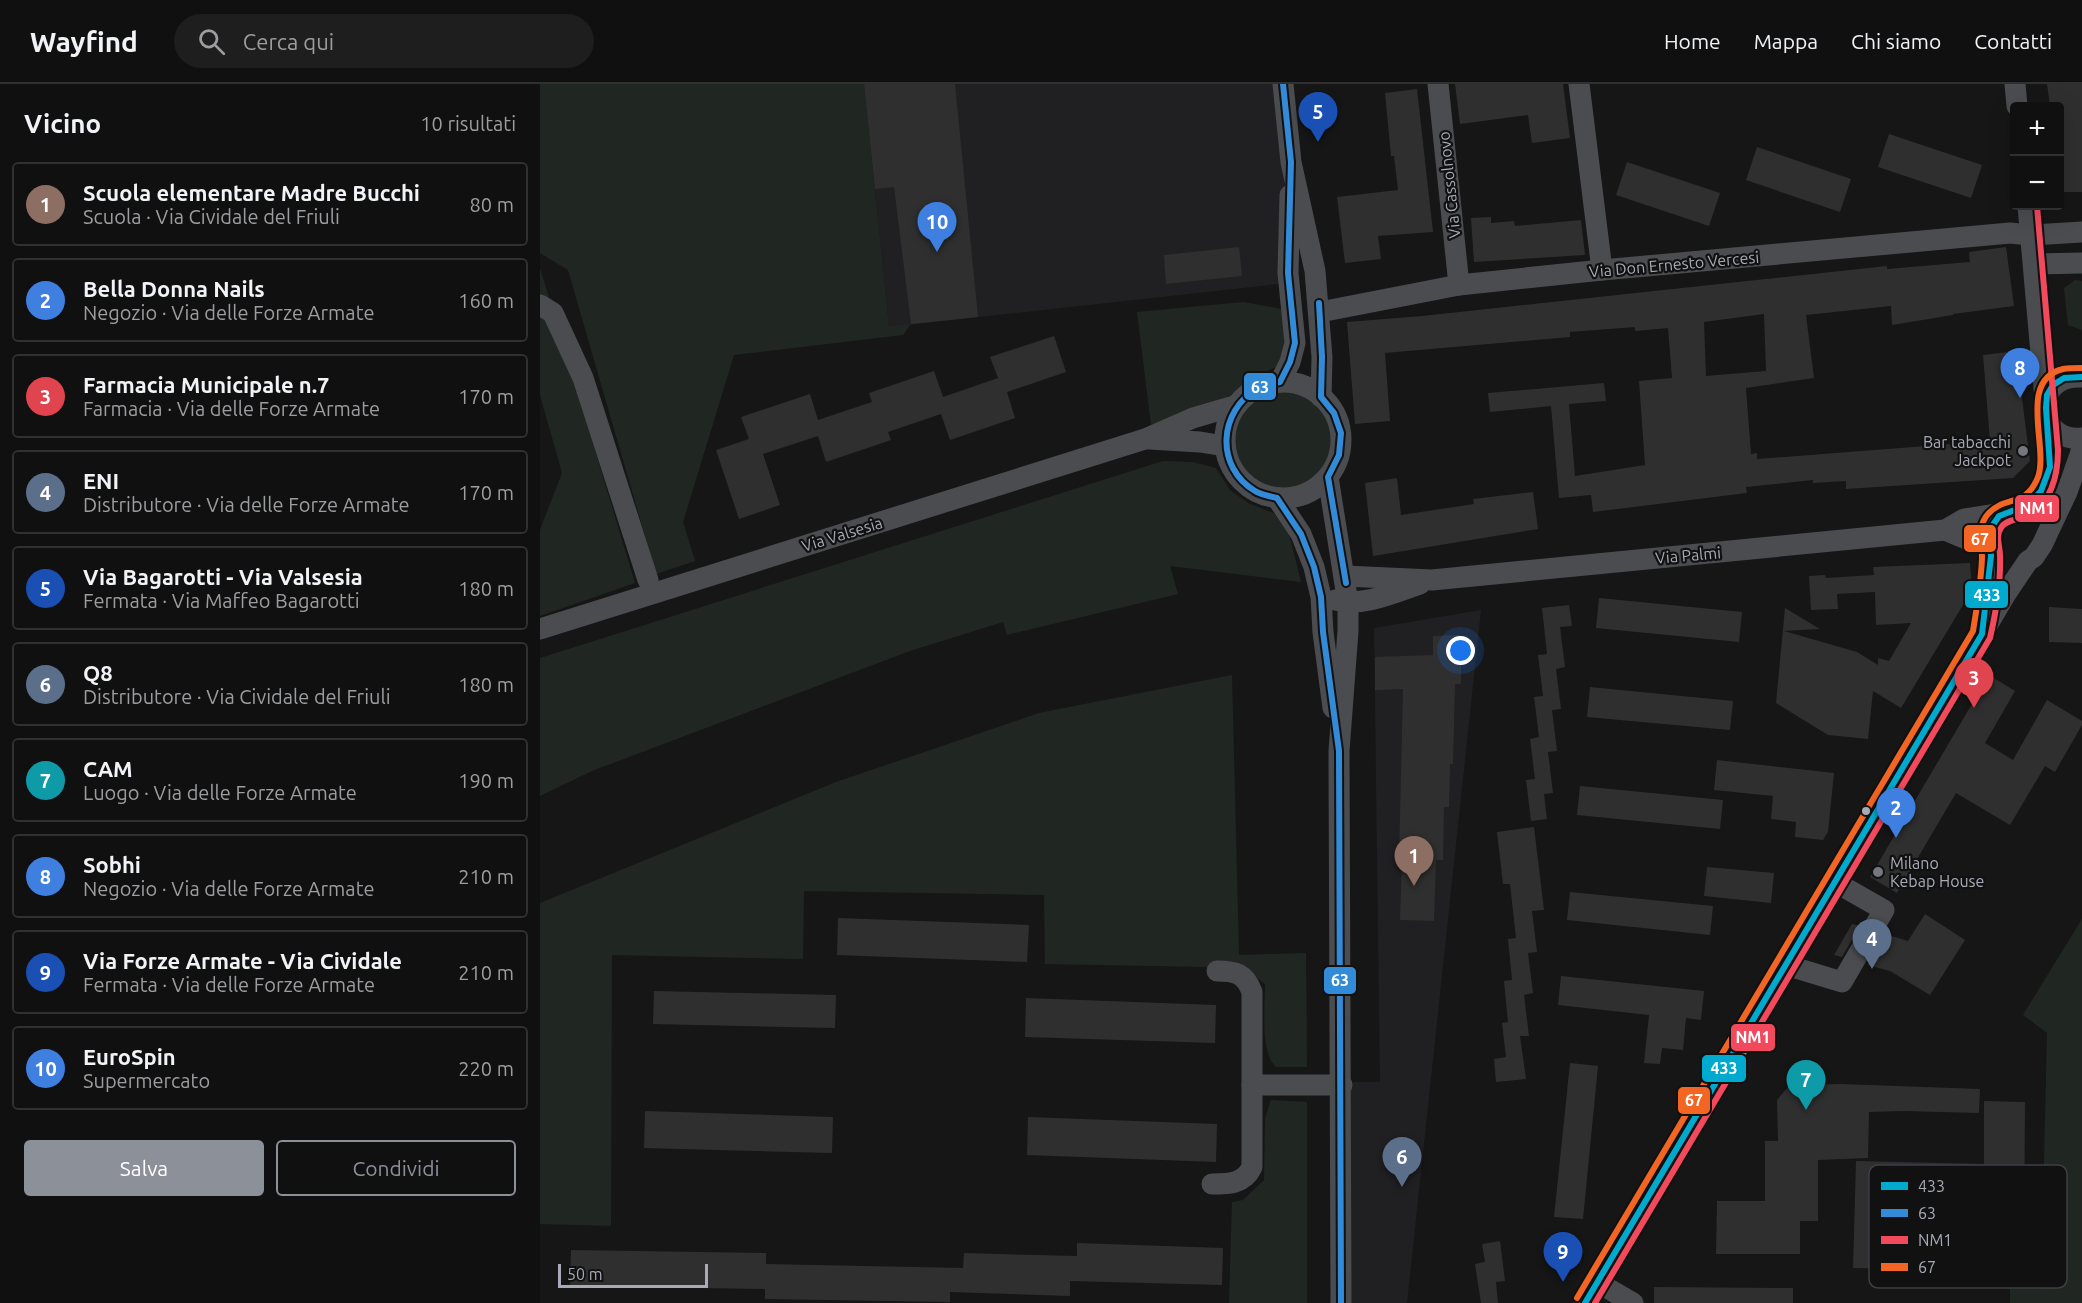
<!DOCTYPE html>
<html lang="it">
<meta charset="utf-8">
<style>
:root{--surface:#101011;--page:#1e1e1f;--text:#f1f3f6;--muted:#9c9d9f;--line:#303031;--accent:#8c9099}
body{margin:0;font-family:Ubuntu,sans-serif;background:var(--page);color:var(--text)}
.controls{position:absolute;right:18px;top:18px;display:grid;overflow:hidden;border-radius:6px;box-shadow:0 6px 24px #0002}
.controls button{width:54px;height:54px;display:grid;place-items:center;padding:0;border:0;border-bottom:2px solid var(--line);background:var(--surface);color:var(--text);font:30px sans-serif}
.scale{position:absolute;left:18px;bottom:15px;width:150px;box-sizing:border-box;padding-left:6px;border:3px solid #a8abb7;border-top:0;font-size:16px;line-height:21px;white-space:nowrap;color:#a8abb7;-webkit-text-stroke:4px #111112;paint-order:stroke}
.you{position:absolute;left:921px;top:567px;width:21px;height:21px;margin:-15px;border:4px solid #fff;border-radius:50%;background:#1a73e8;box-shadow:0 0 0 9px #1a73e833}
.badge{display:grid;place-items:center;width:39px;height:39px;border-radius:50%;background:var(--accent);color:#fff;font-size:20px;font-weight:700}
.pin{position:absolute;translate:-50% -50px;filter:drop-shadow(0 2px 3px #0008)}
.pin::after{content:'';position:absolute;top:32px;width:21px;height:18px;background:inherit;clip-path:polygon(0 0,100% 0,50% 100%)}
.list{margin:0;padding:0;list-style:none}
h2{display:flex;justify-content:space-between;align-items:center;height:78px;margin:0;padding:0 24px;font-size:26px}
h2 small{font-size:20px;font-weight:400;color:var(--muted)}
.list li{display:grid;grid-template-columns:39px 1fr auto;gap:18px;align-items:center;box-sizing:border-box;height:84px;margin:0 12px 12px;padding:0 12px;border:2px solid var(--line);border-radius:6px}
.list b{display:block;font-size:22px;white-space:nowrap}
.list p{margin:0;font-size:20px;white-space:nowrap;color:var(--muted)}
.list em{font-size:20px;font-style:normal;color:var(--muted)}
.actions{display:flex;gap:12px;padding:18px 24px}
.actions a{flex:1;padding:14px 0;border:2px solid var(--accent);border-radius:6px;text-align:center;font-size:21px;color:var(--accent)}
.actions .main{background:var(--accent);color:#fff}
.icon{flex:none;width:33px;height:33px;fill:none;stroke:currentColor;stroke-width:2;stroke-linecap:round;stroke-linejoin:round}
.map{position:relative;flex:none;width:1542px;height:1219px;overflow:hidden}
header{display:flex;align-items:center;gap:36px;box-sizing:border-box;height:84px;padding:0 30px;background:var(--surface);border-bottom:2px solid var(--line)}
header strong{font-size:28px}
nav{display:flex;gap:33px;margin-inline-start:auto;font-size:21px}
.search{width:420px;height:54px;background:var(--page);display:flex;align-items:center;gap:15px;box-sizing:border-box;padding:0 21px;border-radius:33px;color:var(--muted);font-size:22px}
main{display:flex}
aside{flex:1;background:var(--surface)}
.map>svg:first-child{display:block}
.built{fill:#202022}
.green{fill:#202722}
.building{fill:#2f2f30;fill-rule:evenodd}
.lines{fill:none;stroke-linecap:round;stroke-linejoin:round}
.minor{stroke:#4b4c4f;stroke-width:21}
.bus-1-casing{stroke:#111112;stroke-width:10}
.bus-2-casing{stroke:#111112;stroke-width:10}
.bus-3-casing{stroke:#111112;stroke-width:10}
.bus-4-casing{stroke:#111112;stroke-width:10}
.bus-1{stroke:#00a9ce;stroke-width:6}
.bus-2{stroke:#338bd7;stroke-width:6}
.bus-3{stroke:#f3495d;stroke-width:6}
.bus-4{stroke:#f26522;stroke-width:6}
.poi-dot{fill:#75777f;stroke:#111112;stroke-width:2}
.bus-dot{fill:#a8abb7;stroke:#111112;stroke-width:2}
.labels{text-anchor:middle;stroke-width:4.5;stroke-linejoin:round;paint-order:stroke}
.street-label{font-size:16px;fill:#a8abb7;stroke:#111112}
.poi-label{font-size:16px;fill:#a8abb7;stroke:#111112;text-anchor:end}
.key{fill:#111112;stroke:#3e3f44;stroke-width:1.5}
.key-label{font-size:16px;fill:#a8abb7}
.line-badge{stroke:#111112;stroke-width:2}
.badge-label{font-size:16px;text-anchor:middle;font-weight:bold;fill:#fff}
</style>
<header>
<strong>Wayfind</strong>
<div class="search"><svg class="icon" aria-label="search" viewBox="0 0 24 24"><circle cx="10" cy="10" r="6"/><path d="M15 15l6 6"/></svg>Cerca qui</div>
<nav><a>Home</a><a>Mappa</a><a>Chi siamo</a><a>Contatti</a></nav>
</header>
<main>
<aside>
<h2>Vicino<small>10 risultati</small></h2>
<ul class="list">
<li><span class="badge" style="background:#8d6e63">1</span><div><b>Scuola elementare Madre Bucchi</b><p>Scuola · Via Cividale del Friuli</p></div><em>80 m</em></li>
<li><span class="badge" style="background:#3f7fe0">2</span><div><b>Bella Donna Nails</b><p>Negozio · Via delle Forze Armate</p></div><em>160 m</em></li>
<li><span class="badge" style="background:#e0444e">3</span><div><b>Farmacia Municipale n.7</b><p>Farmacia · Via delle Forze Armate</p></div><em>170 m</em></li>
<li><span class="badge" style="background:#5c6f8a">4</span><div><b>ENI</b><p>Distributore · Via delle Forze Armate</p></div><em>170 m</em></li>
<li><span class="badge" style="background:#1a4fb4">5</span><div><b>Via Bagarotti - Via Valsesia</b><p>Fermata · Via Maffeo Bagarotti</p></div><em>180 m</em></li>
<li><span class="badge" style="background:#5c6f8a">6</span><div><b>Q8</b><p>Distributore · Via Cividale del Friuli</p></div><em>180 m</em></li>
<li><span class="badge" style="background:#0f9aa8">7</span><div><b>CAM</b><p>Luogo · Via delle Forze Armate</p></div><em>190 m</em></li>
<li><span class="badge" style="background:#3f7fe0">8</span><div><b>Sobhi</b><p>Negozio · Via delle Forze Armate</p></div><em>210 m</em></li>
<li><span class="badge" style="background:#1a4fb4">9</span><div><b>Via Forze Armate - Via Cividale</b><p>Fermata · Via delle Forze Armate</p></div><em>210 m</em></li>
<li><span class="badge" style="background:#3f7fe0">10</span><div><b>EuroSpin</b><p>Supermercato</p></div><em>220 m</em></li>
</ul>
<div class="actions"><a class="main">Salva</a><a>Condividi</a></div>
</aside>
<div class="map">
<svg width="1542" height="1219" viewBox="0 0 1542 1219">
<rect width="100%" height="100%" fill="#161617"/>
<g class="built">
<path d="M 324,0 L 742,0 L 750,78 L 748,199 L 349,243 Z"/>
<path d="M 941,526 L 867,1219 L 805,1219 L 806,998 L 840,998 L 834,544 Z"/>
</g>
<g class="green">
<path d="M 0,0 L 324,0 L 349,242 L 371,240 L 363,251 L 194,271 L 143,438 L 155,477 L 116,490 L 28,186 L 0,169 Z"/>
<path d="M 0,184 L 95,499 L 0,532 L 0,446 L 22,389 L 0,311 Z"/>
<path d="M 1535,196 L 1542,197 L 1542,246 L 1528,241 L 1524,204 Z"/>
<path d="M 703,218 L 742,225 L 745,265 L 736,283 L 714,292 L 689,312 L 611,341 L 597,228 Z"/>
<circle cx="743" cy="357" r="49"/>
<path d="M 623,377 L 653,378 L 676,384 L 690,406 L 710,420 L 734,429 L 749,450 L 761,498 L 630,482 L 638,510 L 467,551 L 463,538 L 370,567 L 52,687 L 0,712 L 0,574 Z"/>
<path d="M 692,591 L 699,871 L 766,869 L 767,983 L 736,983 C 720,969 725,921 725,900 L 709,888 L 689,878 L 667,883 L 505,880 L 504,811 L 264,807 L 263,875 L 72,871 L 71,1142 L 0,1140 L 0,819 L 296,698 L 499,629 Z"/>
<path d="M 1542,835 L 1542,1219 L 1470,1219 L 1470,1205 L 1501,1205 L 1507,949 L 1483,931 Z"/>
<path d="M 731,1016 L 767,1018 L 767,1219 L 689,1219 L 692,1118 L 703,1116 L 724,1096 L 725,1034 Z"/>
</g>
<g class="building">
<path d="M 324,0 L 415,0 L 438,233 L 371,240 L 354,103 L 335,105 Z"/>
<path d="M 915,0 L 1023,0 L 1030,54 L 992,59 L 988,31 L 920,40 Z"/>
<path d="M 1507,0 L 1542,0 L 1542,108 L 1520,108 L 1520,22 L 1510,22 Z"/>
<path d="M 877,5 L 893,148 L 838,152 L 841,175 L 805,179 L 797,113 L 858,106 L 854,72 L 851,72 L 845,9 Z"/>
<path d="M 1349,50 L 1442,81 L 1431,114 L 1338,83 Z"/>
<path d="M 1217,63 L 1311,95 L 1300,128 L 1206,96 Z"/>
<path d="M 1087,78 L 1180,109 L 1169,142 L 1076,111 Z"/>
<path d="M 951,133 L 951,139 L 974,137 L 975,142 L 1041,136 L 1045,171 L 934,178 L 931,134 Z"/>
<path d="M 699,163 L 702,192 L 626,200 L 624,171 Z"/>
<path d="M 1466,163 L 1474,222 L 1413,230 L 1413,231 L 1352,241 L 1351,222 L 1266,231 L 1274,294 L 1206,304 L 1211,370 L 1217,369 L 1217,375 L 1450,357 L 1443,271 L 1476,267 L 1490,377 L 1473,394 L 1306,405 L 1306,397 L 1273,399 L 1273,396 L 1206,403 L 1207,409 L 1053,428 L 1051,411 L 1019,414 L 1011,322 L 950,328 L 948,309 L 1064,299 L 1066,317 L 1029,320 L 1035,392 L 1105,381 L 1099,297 L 1132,294 L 1128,244 L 1095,247 L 1095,243 L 1030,248 L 1030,253 L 845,269 L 850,337 L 815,340 L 807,238 L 882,232 L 1347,182 L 1347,185 L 1430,178 L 1429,168 ZM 1224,230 L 1226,287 L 1166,292 L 1164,238 Z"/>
<path d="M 514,252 L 526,288 L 467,308 L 475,334 L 410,356 L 401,330 L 348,348 L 351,356 L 286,378 L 278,352 L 223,370 L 240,421 L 199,435 L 176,366 L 209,355 L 201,333 L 270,310 L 278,336 L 332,318 L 329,309 L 394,287 L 403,313 L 458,294 L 450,273 Z"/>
<path d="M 857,394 L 861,431 L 934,420 L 933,415 L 993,408 L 998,445 L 833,472 L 825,399 Z"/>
<path d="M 1430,479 L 1432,506 L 1361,624 L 1333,607 L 1328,655 L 1288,651 L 1236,619 L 1245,524 L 1280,545 L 1244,547 L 1317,568 L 1338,581 L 1338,574 L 1349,577 L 1371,539 L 1336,541 L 1335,508 L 1297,510 L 1298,525 L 1271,526 L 1269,492 L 1285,491 L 1286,494 L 1334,491 L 1333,483 Z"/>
<path d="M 1059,514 L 1202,528 L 1199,558 L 1056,544 Z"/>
<path d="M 1029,521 L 1032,542 L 1020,543 L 1025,583 L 1016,585 L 1021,625 L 1012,626 L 1017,667 L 1008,668 L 1013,709 L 1004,710 L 1007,735 L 991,737 L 986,696 L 995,695 L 990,655 L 999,653 L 994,613 L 1003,612 L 998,571 L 1007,570 L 1002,524 Z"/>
<path d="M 1509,523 L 1542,525 L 1542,559 L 1509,558 Z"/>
<path d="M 921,551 L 921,600 L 915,600 L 913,680 L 910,680 L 909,723 L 904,723 L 903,776 L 896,776 L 894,837 L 860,836 L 862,776 L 859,775 L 863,605 L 835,606 L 835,573 L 893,571 L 893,552 Z"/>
<path d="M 1449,591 L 1475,607 L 1445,659 L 1473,676 L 1507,616 L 1542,637 L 1542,641 L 1515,688 L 1505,682 L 1470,741 L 1416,709 L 1357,809 L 1330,793 Z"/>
<path d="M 1050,603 L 1193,617 L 1190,646 L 1047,633 Z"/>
<path d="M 1177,676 L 1294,689 L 1288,748 L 1283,756 L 1255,753 L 1256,738 L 1231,735 L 1233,712 L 1174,706 Z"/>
<path d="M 1040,702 L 1183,716 L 1180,745 L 1037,731 Z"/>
<path d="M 994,743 L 1004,826 L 992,827 L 997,868 L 988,869 L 993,909 L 984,911 L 989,952 L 980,952 L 986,995 L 956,998 L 954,975 L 966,973 L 962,939 L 968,938 L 964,897 L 972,896 L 968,855 L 976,854 L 970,800 L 963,800 L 957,748 Z"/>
<path d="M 1167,783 L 1234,789 L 1231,819 L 1164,812 Z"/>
<path d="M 1030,808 L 1173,822 L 1170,851 L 1027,836 Z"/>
<path d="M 1385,830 L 1425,856 L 1390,911 L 1350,887 L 1327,881 L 1345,850 L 1368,857 Z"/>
<path d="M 298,834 L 489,841 L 487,878 L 297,871 Z"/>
<path d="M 1312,840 L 1320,842 L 1302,873 L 1294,871 Z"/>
<path d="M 1021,892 L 1164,907 L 1161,936 L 1146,934 L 1143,966 L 1122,964 L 1120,980 L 1104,979 L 1109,931 L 1018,921 Z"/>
<path d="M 114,907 L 296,911 L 295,944 L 113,940 Z"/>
<path d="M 486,914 L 676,921 L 675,959 L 485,953 Z"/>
<path d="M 1030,979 L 1058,982 L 1043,1135 L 1014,1133 Z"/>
<path d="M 1301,1000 L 1440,1005 L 1439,1029 L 1363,1027 L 1329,1028 L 1328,1074 L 1278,1076 L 1278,1137 L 1260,1137 L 1260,1170 L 1176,1170 L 1177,1117 L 1225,1117 L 1225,1057 L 1238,1057 L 1237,1016 L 1250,1001 Z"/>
<path d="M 1444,1017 L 1485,1018 L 1484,1155 L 1433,1155 L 1432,1186 L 1313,1184 L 1316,1077 L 1444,1080 Z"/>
<path d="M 105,1027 L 293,1033 L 292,1069 L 104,1064 Z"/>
<path d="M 488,1033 L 677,1040 L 676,1078 L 487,1071 Z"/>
<path d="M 960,1157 L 965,1197 L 956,1198 L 958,1219 L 941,1219 L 935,1180 L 945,1178 L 942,1160 Z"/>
<path d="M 537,1159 L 683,1164 L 682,1201 L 530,1197 L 530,1212 L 410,1208 L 410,1218 L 225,1215 L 225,1205 L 30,1202 L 31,1166 L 226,1169 L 226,1180 L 423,1184 L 424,1169 L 537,1172 Z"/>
<path d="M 1114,1203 L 1253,1204 L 1253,1219 L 1114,1219 Z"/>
</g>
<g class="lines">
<g class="minor">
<path d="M 743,0 L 751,78 L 775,187 L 782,273 L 781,313"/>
<path d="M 898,0 L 919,201"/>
<path d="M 1039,0 L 1062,186"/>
<path d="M 1475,0 L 1477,22"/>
<path d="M 1494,180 L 1542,179"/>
<path d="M 0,221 L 13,229 L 43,294 L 108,496"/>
<path d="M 780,228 L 919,201 L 1062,186 L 1470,149 L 1491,151 L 1542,148"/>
<path d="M 740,298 L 750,278 L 755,259 L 748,189 L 750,111"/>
<circle cx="743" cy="356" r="58"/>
<path d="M 1505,315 C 1512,299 1524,292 1542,293"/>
<path d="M 1506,332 C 1512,348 1525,356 1542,354"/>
<path d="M 609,355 L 660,358 L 685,362"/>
<path d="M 788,393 L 808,519 L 808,547 L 799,667 L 801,1219"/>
<path d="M 737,414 L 761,450 L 774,483 L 781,513 L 783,548 L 793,624"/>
<path d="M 1405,446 L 1429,456 L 1449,459"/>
<path d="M 805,492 L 892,496 L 1405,446 L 1424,435 L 1462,429"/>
<path d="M 795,516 C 824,523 852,509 880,500"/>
<path d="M 1444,538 C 1447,515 1450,492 1451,469 C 1451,463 1448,457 1449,451 C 1449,447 1451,441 1453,438 C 1460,427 1470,428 1481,424 C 1494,420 1503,406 1507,393 C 1515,367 1502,342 1505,315 L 1488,122"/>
<path d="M 0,545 L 605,355 L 653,334 L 697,321"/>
<path d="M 1246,881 L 1302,898 L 1344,826 L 1295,798"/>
<path d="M 712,1001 L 802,1001"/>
<path d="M 672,1100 C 689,1100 704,1100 712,1083 L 712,908 C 705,889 695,887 677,887"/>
<path d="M 1057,1198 L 1093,1219"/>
<path d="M 1045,1219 L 1467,508 L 1488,477 L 1494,473 L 1502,461 L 1527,408 L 1542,365"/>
</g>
<g class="bus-1-casing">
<path id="bus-1" d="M 1045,1219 L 1442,550 L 1451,472 L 1450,445 L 1459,432 L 1488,421 L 1501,407 L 1510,383 L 1506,324 L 1507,311 L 1513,301 L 1524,294 L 1542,293"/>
</g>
<g class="bus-2-casing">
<g id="bus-2">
<path d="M 743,0 L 751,78 L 748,189 L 755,259 L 750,278 L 740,298 C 733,300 724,300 718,304 C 678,327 675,383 715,407 C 721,411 730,412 737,414 L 761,450 L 774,483 L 781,513 L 783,548 L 799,667 L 801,1219"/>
<path d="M 779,219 L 782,273 L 781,313 L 794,329 L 801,349 L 799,371 L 788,393 L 806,499"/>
</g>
</g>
<g class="bus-3-casing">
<path id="bus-3" d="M 1055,1219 L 1450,554 C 1456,528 1461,498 1460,471 C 1460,462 1455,452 1461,444 C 1465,436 1477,436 1485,432 C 1511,421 1518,392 1518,366 L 1497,122"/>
</g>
<g class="bus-4-casing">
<path id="bus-4" d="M 1037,1214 L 1433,547 C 1437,523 1441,498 1442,474 C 1442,464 1439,455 1440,446 C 1442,440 1444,434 1448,430 C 1465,411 1486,424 1498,393 C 1509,363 1477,296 1523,285 C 1529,284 1535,284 1541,284"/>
</g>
<use href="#bus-1" class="bus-1"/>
<use href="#bus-2" class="bus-2"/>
<use href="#bus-3" class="bus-3"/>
<use href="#bus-4" class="bus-4"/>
</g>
<g class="poi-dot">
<circle cx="1483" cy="367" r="6"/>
<circle cx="1338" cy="788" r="6"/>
</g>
<circle class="bus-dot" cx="1326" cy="727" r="5"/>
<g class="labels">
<g class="street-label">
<text transform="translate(909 101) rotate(-96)" y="6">Via Cassolnovo</text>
<text transform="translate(1134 180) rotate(-5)" y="6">Via Don Ernesto Vercesi</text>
<text transform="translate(302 450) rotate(-17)" y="6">Via Valsesia</text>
<text transform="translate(1148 471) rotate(-5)" y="6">Via Palmi</text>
</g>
<g class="poi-label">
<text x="1471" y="364">Bar tabacchi<tspan x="1471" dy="18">Jackpot</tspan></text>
<text x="1350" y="785" text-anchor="start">Milano<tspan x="1350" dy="18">Kebap House</tspan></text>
</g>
</g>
<rect x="1329" y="1081" width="198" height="123" rx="9" class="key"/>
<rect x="1341" y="1098" width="27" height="8" fill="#00a9ce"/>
<rect x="1341" y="1125" width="27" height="8" fill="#338bd7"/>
<rect x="1341" y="1152" width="27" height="8" fill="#f3495d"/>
<rect x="1341" y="1179" width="27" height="8" fill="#f26522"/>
<g class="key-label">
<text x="1378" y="1108">433</text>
<text x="1378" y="1135">63</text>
<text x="1378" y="1162">NM1</text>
<text x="1378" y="1189">67</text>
</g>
<g class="line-badge">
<rect x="703" y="288" width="34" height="29" rx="6" fill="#338bd7"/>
<rect x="1474" y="410" width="46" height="29" rx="6" fill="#f3495d"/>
<rect x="1423" y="440" width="34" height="29" rx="6" fill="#f26522"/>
<rect x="1424" y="496" width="45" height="29" rx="6" fill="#00a9ce"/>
<rect x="783" y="882" width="34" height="29" rx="6" fill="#338bd7"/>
<rect x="1190" y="939" width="46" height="29" rx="6" fill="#f3495d"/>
<rect x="1161" y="970" width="46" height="29" rx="6" fill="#00a9ce"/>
<rect x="1137" y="1002" width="34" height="29" rx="6" fill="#f26522"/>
</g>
<g class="badge-label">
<text x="720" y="309">63</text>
<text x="1497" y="430">NM1</text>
<text x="1440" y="461">67</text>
<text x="1447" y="517">433</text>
<text x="800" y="902">63</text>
<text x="1213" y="959">NM1</text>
<text x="1184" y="990">433</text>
<text x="1154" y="1022">67</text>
</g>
</svg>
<div class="controls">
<button>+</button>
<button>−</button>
</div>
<div class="scale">50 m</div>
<div class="you"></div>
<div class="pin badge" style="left:874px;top:802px;background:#8d6e63">1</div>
<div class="pin badge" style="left:1356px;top:754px;background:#3f7fe0">2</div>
<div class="pin badge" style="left:1434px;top:624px;background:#e0444e">3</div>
<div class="pin badge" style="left:1332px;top:885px;background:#5c6f8a">4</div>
<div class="pin badge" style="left:778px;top:58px;background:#1a4fb4">5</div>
<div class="pin badge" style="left:862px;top:1103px;background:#5c6f8a">6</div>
<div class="pin badge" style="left:1266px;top:1026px;background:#0f9aa8">7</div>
<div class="pin badge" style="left:1480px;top:314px;background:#3f7fe0">8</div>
<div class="pin badge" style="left:1023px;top:1198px;background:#1a4fb4">9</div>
<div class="pin badge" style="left:397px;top:168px;background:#3f7fe0">10</div>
</div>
</main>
